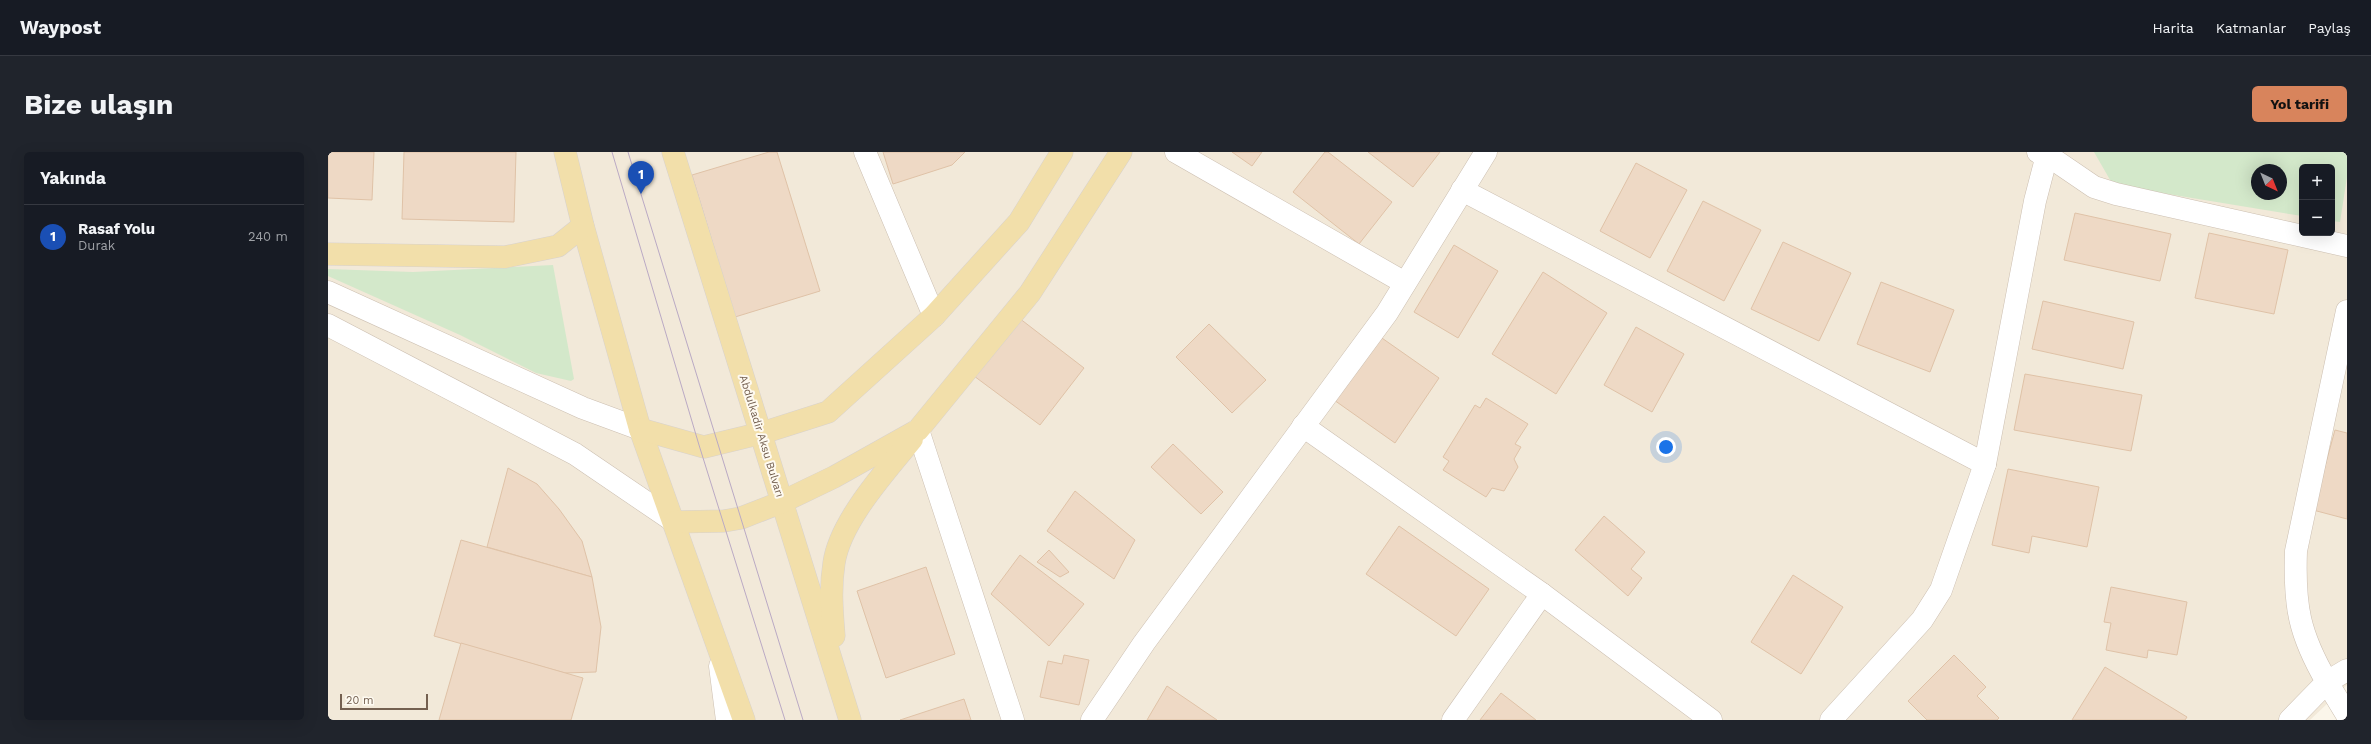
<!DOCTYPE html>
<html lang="tr">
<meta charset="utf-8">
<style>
:root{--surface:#171b24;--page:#20242c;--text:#f1f3f6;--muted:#9ea1a6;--line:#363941;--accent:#d8845c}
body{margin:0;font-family:"Work Sans",sans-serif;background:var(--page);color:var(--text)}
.controls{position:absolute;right:12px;top:12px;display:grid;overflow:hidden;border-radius:6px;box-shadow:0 4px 16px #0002}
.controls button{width:36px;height:36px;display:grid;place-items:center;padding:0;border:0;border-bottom:1px solid var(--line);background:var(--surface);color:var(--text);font:20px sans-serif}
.compass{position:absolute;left:1923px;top:12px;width:36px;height:36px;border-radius:50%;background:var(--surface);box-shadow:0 4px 16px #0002;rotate:137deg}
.scale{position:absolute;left:12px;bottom:10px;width:88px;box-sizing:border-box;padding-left:4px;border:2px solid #746050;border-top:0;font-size:11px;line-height:14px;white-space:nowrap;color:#746050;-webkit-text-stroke:3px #fefaf1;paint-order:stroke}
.you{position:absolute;left:1338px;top:295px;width:14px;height:14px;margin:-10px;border:3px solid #fff;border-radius:50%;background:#1a73e8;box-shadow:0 0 0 6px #1a73e833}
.badge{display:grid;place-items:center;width:26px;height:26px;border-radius:50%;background:var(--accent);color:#fff;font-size:13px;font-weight:700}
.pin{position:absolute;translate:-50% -33px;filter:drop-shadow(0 1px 2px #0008)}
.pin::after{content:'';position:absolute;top:21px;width:14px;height:12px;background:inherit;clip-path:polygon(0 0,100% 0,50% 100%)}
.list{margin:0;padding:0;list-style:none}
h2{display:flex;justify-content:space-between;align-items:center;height:52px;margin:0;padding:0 16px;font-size:17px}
h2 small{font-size:13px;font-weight:400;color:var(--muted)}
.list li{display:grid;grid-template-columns:26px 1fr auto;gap:12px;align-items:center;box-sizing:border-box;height:64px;padding:0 16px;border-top:1px solid var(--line)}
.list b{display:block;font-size:15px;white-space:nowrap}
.list p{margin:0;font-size:13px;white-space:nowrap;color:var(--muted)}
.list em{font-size:13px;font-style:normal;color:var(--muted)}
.map{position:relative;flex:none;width:2019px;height:568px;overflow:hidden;border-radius:6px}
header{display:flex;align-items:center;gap:24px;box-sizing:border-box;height:56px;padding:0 20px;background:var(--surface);border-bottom:1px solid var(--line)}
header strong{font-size:19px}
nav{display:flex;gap:22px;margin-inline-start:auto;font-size:14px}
.intro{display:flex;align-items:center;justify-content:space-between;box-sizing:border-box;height:96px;padding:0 24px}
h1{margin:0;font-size:28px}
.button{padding:10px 18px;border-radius:6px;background:var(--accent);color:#111;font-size:14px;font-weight:700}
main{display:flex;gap:24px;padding:0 24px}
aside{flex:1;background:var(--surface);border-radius:6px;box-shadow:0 4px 16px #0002}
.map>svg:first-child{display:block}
.residential{fill:#f2e9d9;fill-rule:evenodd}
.green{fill:#d3e8ca;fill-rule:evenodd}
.building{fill:#eed9c5;stroke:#dfc2a7}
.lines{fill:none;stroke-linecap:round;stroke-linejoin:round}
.minor-casing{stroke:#ccbfb1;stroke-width:23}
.tertiary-casing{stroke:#ccbfb1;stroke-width:23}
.primary-casing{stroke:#d8d2ce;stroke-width:23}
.minor{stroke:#fff;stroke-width:22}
.tertiary{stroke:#fff;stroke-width:22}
.primary{stroke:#f2dfaa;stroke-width:22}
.tram{stroke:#baa9c4;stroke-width:1}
.labels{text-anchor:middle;stroke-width:4;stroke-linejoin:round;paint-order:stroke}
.street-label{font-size:11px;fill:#746050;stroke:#fefaf1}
</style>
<header>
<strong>Waypost</strong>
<nav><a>Harita</a><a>Katmanlar</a><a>Paylaş</a></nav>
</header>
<div class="intro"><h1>Bize ulaşın</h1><a class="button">Yol tarifi</a></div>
<main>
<aside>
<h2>Yakında<small></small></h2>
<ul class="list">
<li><span class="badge" style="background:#1a4fb4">1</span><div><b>Rasaf Yolu</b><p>Durak</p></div><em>240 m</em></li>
</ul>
</aside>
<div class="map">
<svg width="2019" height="568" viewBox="0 0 2019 568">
<rect width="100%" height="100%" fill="#fbf6ea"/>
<path class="residential" d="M 0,0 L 2019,0 L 2019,533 L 1982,568 L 0,568 ZM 1974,15 L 2004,15 L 2004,81 L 1974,81 ZM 1929,18 L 1953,18 L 1953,42 L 1929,42 Z"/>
<g class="green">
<path d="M 1766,0 L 2019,0 L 2019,25 L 2012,70 L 2004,69 L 2004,15 L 1974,15 L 1974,64 L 1785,33 ZM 1929,18 L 1953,18 L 1953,42 L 1929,42 Z"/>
<path d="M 225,113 L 246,227 L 243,229 L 208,221 L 132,183 L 0,124 L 0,117 L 85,120 Z"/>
</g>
<g class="building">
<path d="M 0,0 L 46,0 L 44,48 L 0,46 Z"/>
<path d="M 76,0 L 188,0 L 186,70 L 74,67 Z"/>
<path d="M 441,0 L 449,0 L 492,139 L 407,165 L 364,23 Z"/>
<path d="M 555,0 L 637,0 L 624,13 L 565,32 Z"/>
<path d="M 904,0 L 934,0 L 924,14 Z"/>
<path d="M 997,0 L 1000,0 L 1064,50 L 1031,92 L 965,40 Z"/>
<path d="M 1040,0 L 1112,0 L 1085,35 Z"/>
<path d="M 1308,11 L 1359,38 L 1322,106 L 1272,79 Z"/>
<path d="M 1375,49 L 1433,78 L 1396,149 L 1339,119 Z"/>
<path d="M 1747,61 L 1843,82 L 1832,129 L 1736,108 Z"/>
<path d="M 1881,81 L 1960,98 L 1946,162 L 1867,146 Z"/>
<path d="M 1455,90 L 1523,121 L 1491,189 L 1423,157 Z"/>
<path d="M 1126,93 L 1170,119 L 1130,186 L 1086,160 Z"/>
<path d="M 1215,120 L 1279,161 L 1228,242 L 1164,202 Z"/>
<path d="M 1553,130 L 1626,158 L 1602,220 L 1529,192 Z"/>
<path d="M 1715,149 L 1806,170 L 1795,217 L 1704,197 Z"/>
<path d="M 691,166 L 756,216 L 712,273 L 646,224 Z"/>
<path d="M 881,172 L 938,228 L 904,261 L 848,205 Z"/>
<path d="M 1308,175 L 1356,202 L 1324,260 L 1276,233 Z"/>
<path d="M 1051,184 L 1111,226 L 1067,291 L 1006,248 Z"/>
<path d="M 1697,222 L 1814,243 L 1803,299 L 1686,278 Z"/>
<path d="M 1158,246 L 1200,272 L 1187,292 L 1193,295 L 1186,307 L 1190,315 L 1176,339 L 1164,336 L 1158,345 L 1115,318 L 1121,309 L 1115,305 L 1147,253 L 1152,256 Z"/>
<path d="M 2007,278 L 2019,281 L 2019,367 L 1985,358 Z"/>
<path d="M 845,292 L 895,340 L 873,362 L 823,315 Z"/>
<path d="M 180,316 L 209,332 L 231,357 L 254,389 L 264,425 L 159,395 Z"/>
<path d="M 1680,317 L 1771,335 L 1759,395 L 1704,384 L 1701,401 L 1664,393 Z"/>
<path d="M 747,339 L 807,388 L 786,427 L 719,379 Z"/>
<path d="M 1276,364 L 1317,400 L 1303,417 L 1314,426 L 1300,444 L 1247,398 Z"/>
<path d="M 1071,374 L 1161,437 L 1128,484 L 1038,422 Z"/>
<path d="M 133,388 L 264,425 L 273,475 L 268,520 L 237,521 L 106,484 Z"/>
<path d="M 721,398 L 741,420 L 732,425 L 709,410 Z"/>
<path d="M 692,403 L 756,452 L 721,494 L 663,442 Z"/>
<path d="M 598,415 L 627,502 L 558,526 L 529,439 Z"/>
<path d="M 1465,423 L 1515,455 L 1473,522 L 1423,490 Z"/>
<path d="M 1783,435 L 1859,450 L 1849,503 L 1820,498 L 1819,506 L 1778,498 L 1783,471 L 1776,470 Z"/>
<path d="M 133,491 L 255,526 L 243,568 L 111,568 Z"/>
<path d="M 736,503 L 761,508 L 751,553 L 712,545 L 720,509 L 734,512 Z"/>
<path d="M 1626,503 L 1658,535 L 1649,544 L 1671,566 L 1669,568 L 1599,568 L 1580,549 Z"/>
<path d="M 1777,515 L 1859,565 L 1857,568 L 1744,568 Z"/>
<path d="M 839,534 L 889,568 L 819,568 Z"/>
<path d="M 1173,541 L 1208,568 L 1152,568 Z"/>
<path d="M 636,547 L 643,568 L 572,568 Z"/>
</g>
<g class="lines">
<g class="minor-casing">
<g id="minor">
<path d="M 537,0 L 606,164"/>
<path d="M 848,0 L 1077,131"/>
<path d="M 1721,0 L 1719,3 L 1766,35 L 1788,42 L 2019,94"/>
<path d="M 1134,38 L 1657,312"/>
<path d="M 975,274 L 1214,442 L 1383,568"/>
<path d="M 590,278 L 685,568"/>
<path d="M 2019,518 L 1999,530 L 2019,563"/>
<path d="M 764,568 L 816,491 L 1059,161 L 1158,0"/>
<path d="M 1125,568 L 1214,442"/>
<path d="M 1503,568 L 1594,468 L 1613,438 L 1657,312 L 1707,49 L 1719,3 L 1710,0"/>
<path d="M 1962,568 L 1999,530 C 1971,482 1966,454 1968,399 L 2019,159"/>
</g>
</g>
<g class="tertiary-casing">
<g id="tertiary">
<path d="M 0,140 L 255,256 L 312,277"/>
<path d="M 0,173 L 247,302 L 347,370"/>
<path d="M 392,514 L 399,568"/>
</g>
</g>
<g class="primary-casing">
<g id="primary">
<path d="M 237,0 L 255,74 L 312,277 L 416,568"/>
<path d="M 345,0 L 522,568"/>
<path d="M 0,102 L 177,105 L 230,94 L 255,74"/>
<path d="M 312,277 L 376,295 L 434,281 L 500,260 L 606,164 L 691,70 L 734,0"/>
<path d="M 347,370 L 396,369 L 413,366 L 454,350 L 506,325 L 590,278 L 702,141 L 793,0"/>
<path d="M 506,484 C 504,459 502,436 506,411 C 512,369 558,319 584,287"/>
</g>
</g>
<use href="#minor" class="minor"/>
<use href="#tertiary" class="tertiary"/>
<use href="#primary" class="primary"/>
<g class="tram">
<path d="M 284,0 L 371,293 L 457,568"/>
<path d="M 300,0 L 475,568"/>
</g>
</g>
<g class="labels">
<g class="street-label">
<text transform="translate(434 284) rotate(73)" y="4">Abdulkadir Aksu Bulvarı</text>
</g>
</g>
</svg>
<div class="controls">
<button>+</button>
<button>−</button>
</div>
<svg class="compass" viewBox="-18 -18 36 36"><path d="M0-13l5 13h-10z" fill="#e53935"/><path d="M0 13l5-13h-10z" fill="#9ea1a6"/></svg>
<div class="scale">20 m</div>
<div class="you"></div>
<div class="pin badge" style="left:313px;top:42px;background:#1a4fb4">1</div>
</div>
</main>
